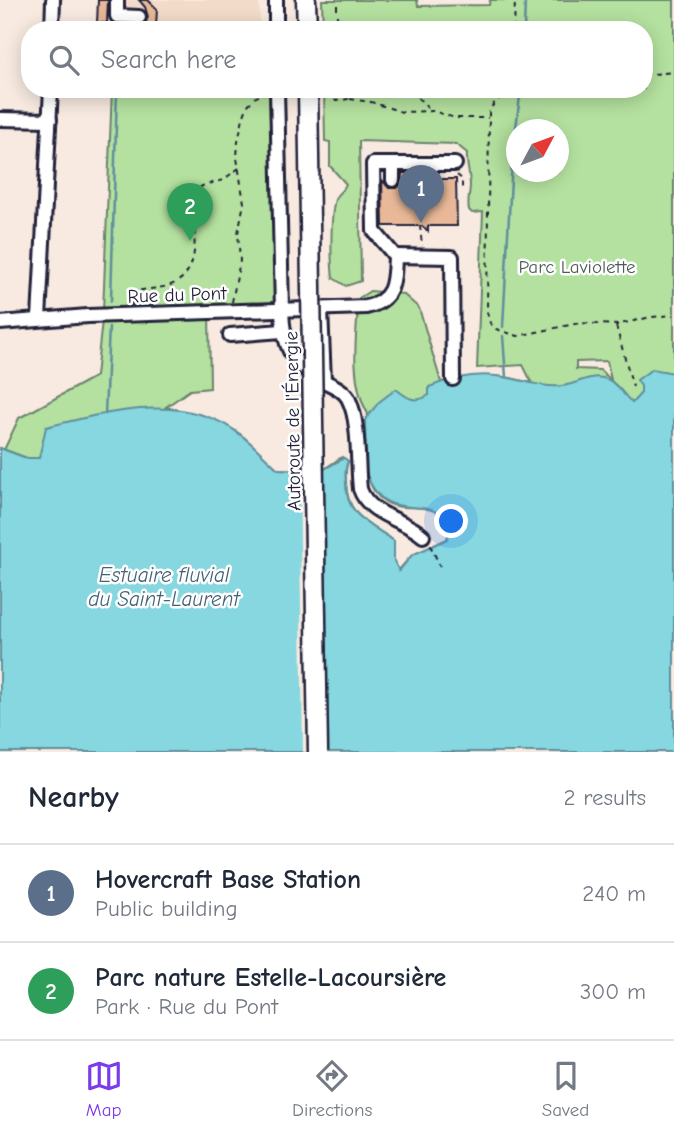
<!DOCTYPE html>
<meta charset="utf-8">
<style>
:root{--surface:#fff;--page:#f2f2f3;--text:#1f2937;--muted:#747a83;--line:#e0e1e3;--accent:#7c3aed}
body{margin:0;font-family:"Comic Neue",sans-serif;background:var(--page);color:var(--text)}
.compass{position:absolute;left:506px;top:119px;width:63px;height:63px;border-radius:50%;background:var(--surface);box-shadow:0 4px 18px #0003;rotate:49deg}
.you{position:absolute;left:452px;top:522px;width:24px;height:24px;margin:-18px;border:5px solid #fff;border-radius:50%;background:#1a73e8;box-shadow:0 0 0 10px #1a73e833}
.badge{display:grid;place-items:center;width:46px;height:46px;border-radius:50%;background:var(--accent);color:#fff;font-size:23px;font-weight:700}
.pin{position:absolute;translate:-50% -58px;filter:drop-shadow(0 2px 4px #0008)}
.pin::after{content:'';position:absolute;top:37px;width:24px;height:21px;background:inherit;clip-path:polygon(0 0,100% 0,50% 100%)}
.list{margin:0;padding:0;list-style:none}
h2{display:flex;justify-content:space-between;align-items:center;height:91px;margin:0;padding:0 28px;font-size:30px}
h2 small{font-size:23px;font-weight:400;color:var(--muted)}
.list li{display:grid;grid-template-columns:46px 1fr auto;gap:21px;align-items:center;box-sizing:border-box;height:98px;padding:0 28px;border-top:2px solid var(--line)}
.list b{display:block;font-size:26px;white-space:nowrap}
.list p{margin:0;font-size:23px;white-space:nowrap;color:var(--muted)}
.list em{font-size:23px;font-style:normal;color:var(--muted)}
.icon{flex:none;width:38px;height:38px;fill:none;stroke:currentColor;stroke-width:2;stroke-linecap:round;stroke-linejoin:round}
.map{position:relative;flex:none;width:674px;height:752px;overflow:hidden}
.search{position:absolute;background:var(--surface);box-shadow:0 4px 18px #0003;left:21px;right:21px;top:21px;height:77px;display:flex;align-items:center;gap:18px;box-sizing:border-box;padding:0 24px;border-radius:28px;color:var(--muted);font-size:26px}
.sheet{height:287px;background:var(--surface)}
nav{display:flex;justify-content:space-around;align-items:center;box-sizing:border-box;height:98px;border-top:2px solid var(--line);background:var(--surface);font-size:19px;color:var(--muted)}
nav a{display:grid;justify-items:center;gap:4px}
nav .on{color:var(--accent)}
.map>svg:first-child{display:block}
.built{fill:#f3dbca}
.green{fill:#b4e19f;stroke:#6b826d;stroke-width:2;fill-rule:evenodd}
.water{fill:#86d7df;stroke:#5e8f9d;stroke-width:2}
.pier{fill:#f8eae0}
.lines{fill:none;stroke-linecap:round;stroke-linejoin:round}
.stream{stroke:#5e8f9d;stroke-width:2.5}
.building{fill:#e8b898;stroke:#22223b;stroke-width:2}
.minor-casing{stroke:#22223b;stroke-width:18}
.highway-casing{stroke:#22223b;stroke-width:23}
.path{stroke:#22223b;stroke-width:2;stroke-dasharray:5 5;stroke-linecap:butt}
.minor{stroke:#fff;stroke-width:12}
.highway{stroke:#fff;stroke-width:18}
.highway-bridge-casing{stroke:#22223b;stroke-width:23;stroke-linecap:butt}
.highway-bridge{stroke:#fff;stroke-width:18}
.labels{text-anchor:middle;stroke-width:5;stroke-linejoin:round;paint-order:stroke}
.park-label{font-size:19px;fill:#4e5b59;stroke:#fff}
.street-label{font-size:19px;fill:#22223b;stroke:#fff}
.water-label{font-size:21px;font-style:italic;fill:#456174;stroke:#fff}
</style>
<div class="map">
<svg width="674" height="752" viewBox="0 0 674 752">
<rect width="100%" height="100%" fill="#f8eae0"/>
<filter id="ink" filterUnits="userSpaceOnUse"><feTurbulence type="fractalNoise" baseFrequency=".0143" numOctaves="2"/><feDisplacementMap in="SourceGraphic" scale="14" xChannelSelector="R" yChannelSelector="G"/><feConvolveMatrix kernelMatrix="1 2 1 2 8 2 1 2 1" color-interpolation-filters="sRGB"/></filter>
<g filter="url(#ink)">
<path class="built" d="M 98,0 L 259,0 L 260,30 L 97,30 Z"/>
<path class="green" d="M 322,0 L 417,0 L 418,6 L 489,5 L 490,0 L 674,0 L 674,573 L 379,588 L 0,448 L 4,450 L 19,418 L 96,376 L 103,311 L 112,89 L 269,89 L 276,306 L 209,309 L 210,388 L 190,390 L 166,407 C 192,412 218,419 240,434 C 253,444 265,458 278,469 L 321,471 L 342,457 L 348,461 C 345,468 346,475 346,483 C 347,517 370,523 394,541 L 394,561 L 398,571 L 412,555 L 447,540 C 450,531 449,527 444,519 C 430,499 402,514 384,501 C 366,489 368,470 367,452 C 366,439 363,426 368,414 C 349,381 356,335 359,298 L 370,291 L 403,294 L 419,308 L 441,382 L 476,376 L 506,377 L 532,383 L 523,365 L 477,368 L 483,212 L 472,213 L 469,210 C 467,201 470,194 470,185 C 470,174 466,164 467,153 L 456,144 L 359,141 L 361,281 L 346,286 L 333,278 C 331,264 330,209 336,197 C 339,192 344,190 346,184 L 330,166 L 330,142 L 325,141 L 324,89 L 644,89 L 644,30 L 323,30 ZM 516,130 L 558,130 L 558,172 L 516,172 ZM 607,361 L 611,380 L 600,370 L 576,369 L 576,362 Z"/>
<path class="water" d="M 652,369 L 674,373 L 674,752 L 0,752 L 0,448 L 26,458 L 39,458 L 46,427 C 108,412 187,390 242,436 C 255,446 266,458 278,469 L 321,471 L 344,458 L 348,461 C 345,468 345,475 346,483 C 346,517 370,523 394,541 L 394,561 L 399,571 L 412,555 L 447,539 L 449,531 C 436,484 386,534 366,472 L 365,420 L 379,402 L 396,389 C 407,398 415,404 429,395 L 429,387 C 454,377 482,372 509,378 C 526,381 544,388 562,386 C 579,384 592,372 609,380 C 617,384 625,396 632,403 L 641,393 L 641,386 L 637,380 Z"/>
<path class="pier" d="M 299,466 L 319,467 L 324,752 L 303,752 Z"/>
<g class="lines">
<g class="stream">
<path d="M 524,30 L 525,0"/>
<path d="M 111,301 L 117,89"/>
<path d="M 503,327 L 512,160 L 520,96"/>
<path d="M 503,336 L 506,377"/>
<path d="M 105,414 L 109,327"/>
</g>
</g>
<g class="building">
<path d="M 98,0 L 108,0 L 107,23 L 97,23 Z"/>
<path d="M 139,0 L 148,0 L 157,9 L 156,26 L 144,26 L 148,17 L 145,7 Z"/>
<path d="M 402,173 L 431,173 L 431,179 L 456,179 L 457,226 L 428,226 L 428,231 L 422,226 L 383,226 L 382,180 L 389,188 L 397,188 L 401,184 Z"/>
</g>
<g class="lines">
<g class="minor-casing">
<g id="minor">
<path d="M 117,0 L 117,16 L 139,17"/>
<path d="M 276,0 L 276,30"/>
<path d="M 52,30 L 53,0"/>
<path d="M 277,89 L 282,310 C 283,344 290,364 322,380 C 331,385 342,388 348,398 C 360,421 357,462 360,489 C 369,516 405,519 423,536"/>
<path d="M 0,119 L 50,120"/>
<path d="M 393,180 L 393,164"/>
<path d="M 395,256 L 374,231 L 373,164 L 455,164"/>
<path d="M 321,309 L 324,381"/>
<path d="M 39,319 L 51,89"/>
<path d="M 0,323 L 88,316 L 366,307 C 395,300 394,281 395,256 L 452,257 L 453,379"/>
<path d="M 230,335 L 282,331"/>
</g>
</g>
<g class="highway-casing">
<path id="highway" d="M 306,0 L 307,30"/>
</g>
<g class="path">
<path d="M 337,30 L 337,0"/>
<path d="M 514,30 L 515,0"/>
<path d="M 644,75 L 674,72"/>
<path d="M 531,89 C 514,92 496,93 489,113 L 487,312 L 490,323 L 496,329 L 518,336 L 579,323 L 616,325 L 651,317 L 674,315"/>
<path d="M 411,90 C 415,99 425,100 428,110"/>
<path d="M 319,94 L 340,93 L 348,99 L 336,101 L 327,95"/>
<path d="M 350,99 L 371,102 L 402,112 L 433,111 L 455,118 L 488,118"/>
<path d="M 457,175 L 462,179 L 462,189"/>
<path d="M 420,226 L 422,246"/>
<path d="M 232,302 L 240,261 L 238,233 L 244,203 L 237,158 L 238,141 L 243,118 L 248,105 L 254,98 L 265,93"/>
<path d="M 132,306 L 133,295 L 137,291 C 149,288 164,289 175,283 C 206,266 190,221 194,193 L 202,186 L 223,180 L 239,168"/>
<path d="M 616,326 L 633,387"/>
<path d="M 430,545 L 440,566"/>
</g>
<use href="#minor" class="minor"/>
<use href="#highway" class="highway"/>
<g class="highway-bridge-casing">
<path id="highway-bridge" d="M 308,89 L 318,752"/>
</g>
<use href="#highway-bridge" class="highway-bridge"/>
</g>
</g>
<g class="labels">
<g class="park-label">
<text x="577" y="273">Parc Laviolette</text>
</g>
<g class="street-label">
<text transform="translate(177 294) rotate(-2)" y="7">Rue du Pont</text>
<text transform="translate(292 421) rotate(-91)" y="7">Autoroute de l'Énergie</text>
</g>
<g class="water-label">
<text x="164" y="582">Estuaire fluvial<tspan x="164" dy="24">du Saint-Laurent</tspan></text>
</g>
</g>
</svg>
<svg class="compass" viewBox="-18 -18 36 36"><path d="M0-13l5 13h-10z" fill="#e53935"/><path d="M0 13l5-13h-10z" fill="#747a83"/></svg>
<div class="you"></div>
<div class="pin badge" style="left:421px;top:223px;background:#5c6f8a">1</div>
<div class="pin badge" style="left:190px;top:241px;background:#2e9e5b">2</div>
<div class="search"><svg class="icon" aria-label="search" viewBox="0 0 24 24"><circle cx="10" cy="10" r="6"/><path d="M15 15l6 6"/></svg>Search here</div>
</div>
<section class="sheet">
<h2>Nearby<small>2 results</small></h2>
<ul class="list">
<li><span class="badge" style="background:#5c6f8a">1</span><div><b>Hovercraft Base Station</b><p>Public building</p></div><em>240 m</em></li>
<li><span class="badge" style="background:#2e9e5b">2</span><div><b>Parc nature Estelle-Lacoursière</b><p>Park · Rue du Pont</p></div><em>300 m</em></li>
</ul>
</section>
<nav>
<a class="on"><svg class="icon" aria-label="map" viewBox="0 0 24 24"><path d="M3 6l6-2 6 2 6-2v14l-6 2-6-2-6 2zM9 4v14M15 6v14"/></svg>Map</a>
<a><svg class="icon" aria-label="directions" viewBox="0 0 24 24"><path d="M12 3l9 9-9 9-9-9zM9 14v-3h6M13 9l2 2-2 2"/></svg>Directions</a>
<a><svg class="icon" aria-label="saved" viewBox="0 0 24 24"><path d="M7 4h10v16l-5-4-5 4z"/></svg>Saved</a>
</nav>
